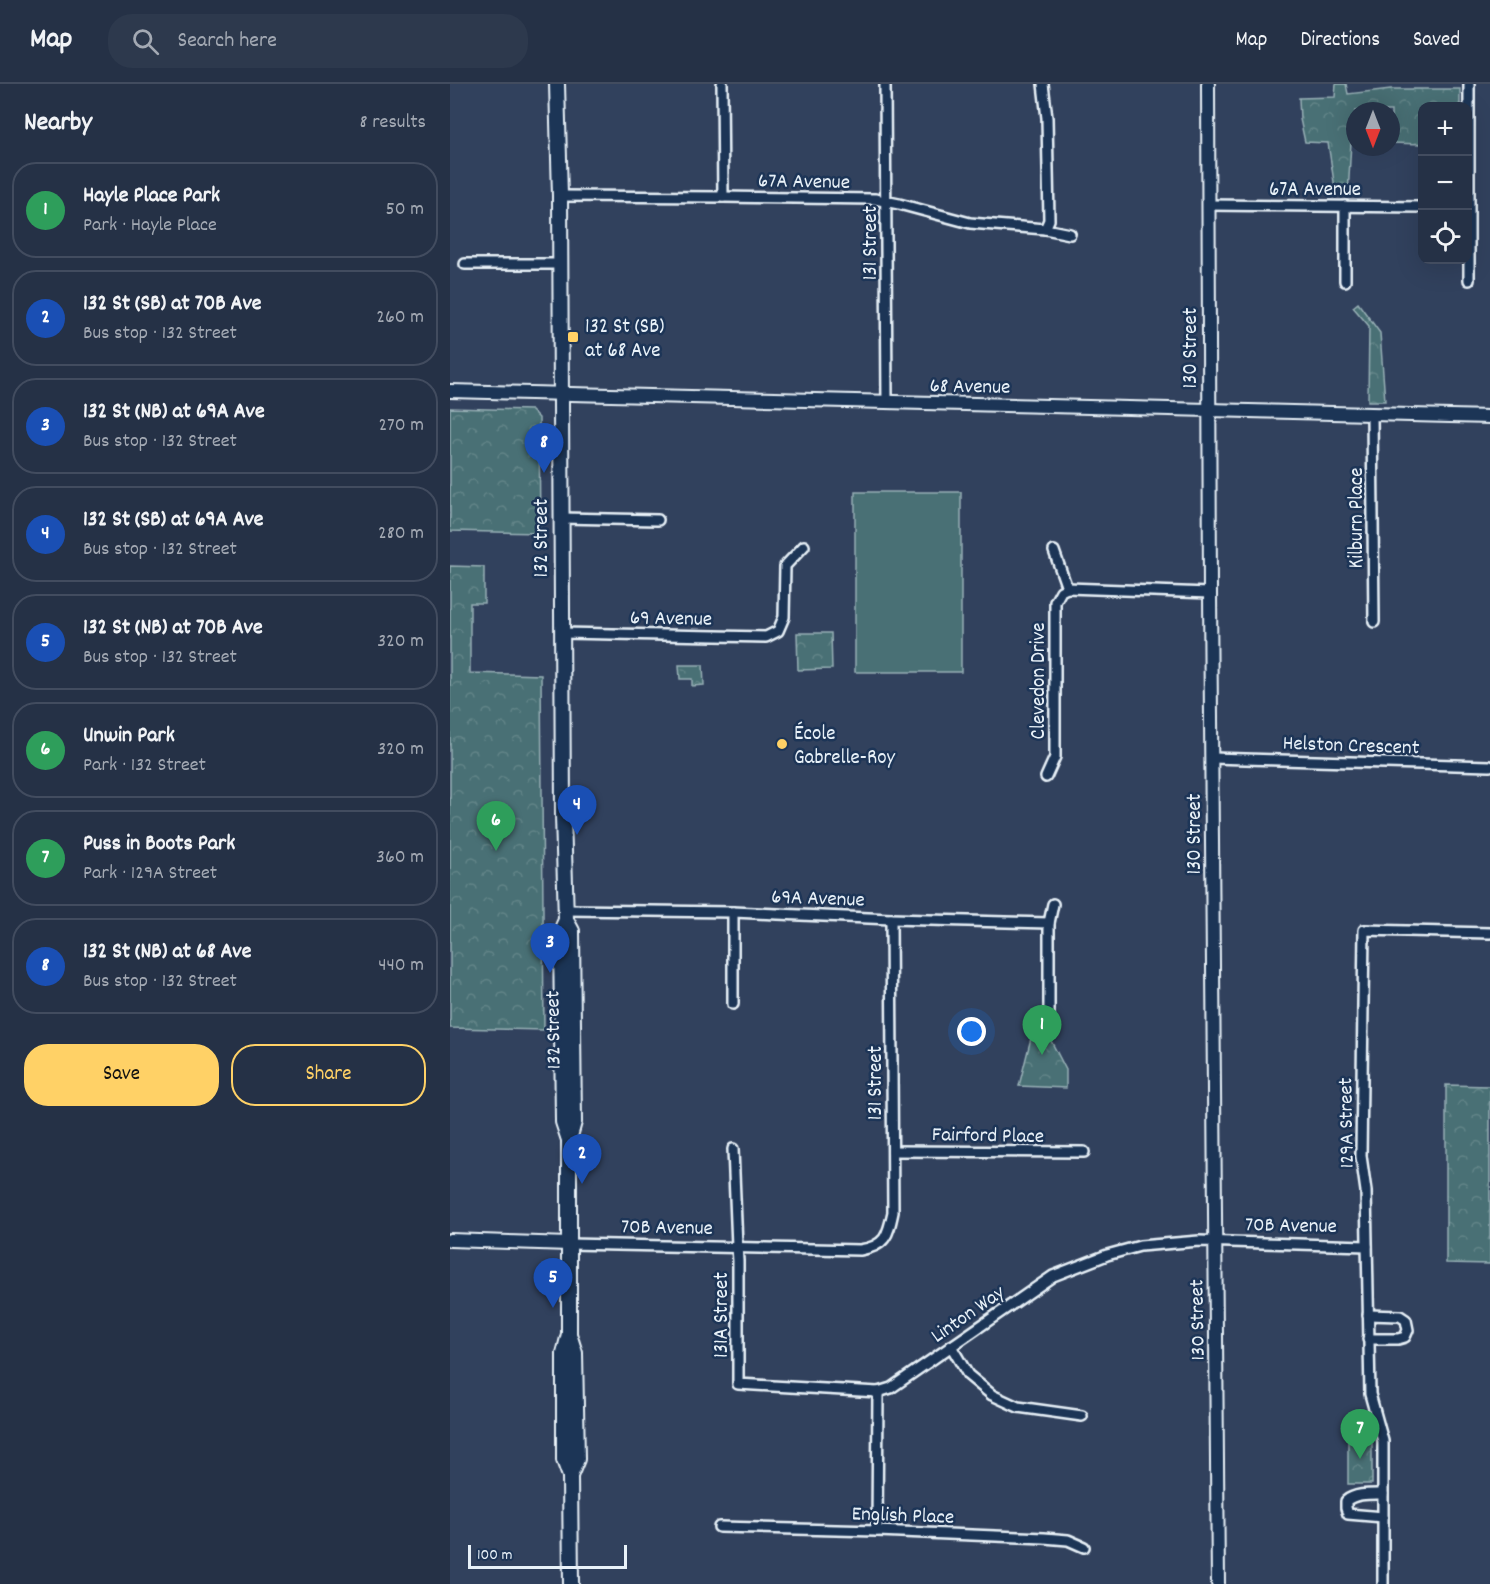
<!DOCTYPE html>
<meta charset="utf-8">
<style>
:root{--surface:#253146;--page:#2d394d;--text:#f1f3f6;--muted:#a3a9b3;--line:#424c5f;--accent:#ffd166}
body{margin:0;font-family:Dekko,sans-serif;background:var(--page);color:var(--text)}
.controls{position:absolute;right:18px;top:18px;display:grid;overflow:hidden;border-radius:12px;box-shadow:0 6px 24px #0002}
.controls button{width:54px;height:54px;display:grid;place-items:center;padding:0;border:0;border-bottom:2px solid var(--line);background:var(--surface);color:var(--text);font:30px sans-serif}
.compass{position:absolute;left:896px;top:18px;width:54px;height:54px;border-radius:50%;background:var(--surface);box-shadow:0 6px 24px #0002;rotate:180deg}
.scale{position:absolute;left:18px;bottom:15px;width:159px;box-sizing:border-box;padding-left:6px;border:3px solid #e8f1f8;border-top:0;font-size:16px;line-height:21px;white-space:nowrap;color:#e8f1f8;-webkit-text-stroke:4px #1d3557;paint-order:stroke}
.you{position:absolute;left:522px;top:948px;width:21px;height:21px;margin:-15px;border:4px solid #fff;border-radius:50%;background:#1a73e8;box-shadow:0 0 0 9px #1a73e833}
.badge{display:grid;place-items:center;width:39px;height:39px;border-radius:50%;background:var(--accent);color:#fff;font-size:20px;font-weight:700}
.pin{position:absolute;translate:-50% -50px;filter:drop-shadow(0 2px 3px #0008)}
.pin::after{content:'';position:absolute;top:32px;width:21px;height:18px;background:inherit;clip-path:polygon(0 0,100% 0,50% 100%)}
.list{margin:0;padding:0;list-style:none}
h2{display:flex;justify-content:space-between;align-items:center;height:78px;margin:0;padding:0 24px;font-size:26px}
h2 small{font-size:20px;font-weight:400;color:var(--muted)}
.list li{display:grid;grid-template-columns:39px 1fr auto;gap:18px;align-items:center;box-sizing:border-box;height:96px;margin:0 12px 12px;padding:0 12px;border:2px solid var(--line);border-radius:24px}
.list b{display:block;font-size:22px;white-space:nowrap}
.list p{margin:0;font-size:20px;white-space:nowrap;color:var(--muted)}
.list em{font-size:20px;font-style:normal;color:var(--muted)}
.actions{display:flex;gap:12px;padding:18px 24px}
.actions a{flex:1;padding:14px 0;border:2px solid var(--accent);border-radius:24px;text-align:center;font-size:21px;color:var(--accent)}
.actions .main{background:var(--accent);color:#111}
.icon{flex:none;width:33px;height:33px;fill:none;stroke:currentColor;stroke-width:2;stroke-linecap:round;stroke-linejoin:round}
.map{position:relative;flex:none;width:1040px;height:1500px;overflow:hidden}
header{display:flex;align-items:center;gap:36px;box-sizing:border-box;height:84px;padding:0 30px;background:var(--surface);border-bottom:2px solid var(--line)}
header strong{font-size:28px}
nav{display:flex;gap:33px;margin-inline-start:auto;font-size:21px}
.search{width:420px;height:54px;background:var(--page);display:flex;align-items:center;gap:15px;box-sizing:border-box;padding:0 21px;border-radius:24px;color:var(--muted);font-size:22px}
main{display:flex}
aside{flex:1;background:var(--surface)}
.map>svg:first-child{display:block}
.park{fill:url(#park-crowns);stroke:#98b0b6;stroke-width:1.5}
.garden{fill:#497074;stroke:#98b0b6;stroke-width:1.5}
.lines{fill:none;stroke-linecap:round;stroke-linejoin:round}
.minor-casing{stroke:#e8f1f8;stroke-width:14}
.tertiary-casing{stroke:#e8f1f8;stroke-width:16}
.secondary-casing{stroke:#e8f1f8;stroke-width:18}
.minor{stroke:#1d3557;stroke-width:9}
.tertiary{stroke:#1d3557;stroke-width:12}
.secondary{stroke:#1d3557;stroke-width:14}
.poi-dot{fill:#ffd166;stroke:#1d3557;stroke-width:2}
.labels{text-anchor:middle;stroke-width:5;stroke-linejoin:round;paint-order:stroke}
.street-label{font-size:21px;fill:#e8f1f8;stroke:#1d3557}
.poi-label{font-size:21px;fill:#e8f1f8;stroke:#1d3557;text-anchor:start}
</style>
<header>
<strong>Map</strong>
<div class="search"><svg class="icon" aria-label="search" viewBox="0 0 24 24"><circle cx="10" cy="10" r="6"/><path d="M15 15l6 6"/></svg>Search here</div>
<nav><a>Map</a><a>Directions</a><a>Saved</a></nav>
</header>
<main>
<aside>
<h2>Nearby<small>8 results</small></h2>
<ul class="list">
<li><span class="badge" style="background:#2e9e5b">1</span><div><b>Hayle Place Park</b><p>Park · Hayle Place</p></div><em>50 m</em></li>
<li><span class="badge" style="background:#1a4fb4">2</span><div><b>132 St (SB) at 70B Ave</b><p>Bus stop · 132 Street</p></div><em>260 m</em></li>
<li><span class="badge" style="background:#1a4fb4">3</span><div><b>132 St (NB) at 69A Ave</b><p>Bus stop · 132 Street</p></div><em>270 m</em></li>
<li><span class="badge" style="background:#1a4fb4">4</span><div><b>132 St (SB) at 69A Ave</b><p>Bus stop · 132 Street</p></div><em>280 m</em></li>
<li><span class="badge" style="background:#1a4fb4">5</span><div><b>132 St (NB) at 70B Ave</b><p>Bus stop · 132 Street</p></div><em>320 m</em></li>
<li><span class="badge" style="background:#2e9e5b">6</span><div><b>Unwin Park</b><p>Park · 132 Street</p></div><em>320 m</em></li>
<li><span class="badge" style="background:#2e9e5b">7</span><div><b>Puss in Boots Park</b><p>Park · 129A Street</p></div><em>360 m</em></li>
<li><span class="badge" style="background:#1a4fb4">8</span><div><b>132 St (NB) at 68 Ave</b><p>Bus stop · 132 Street</p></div><em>440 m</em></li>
</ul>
<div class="actions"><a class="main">Save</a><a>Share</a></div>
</aside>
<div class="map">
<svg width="1040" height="1500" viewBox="0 0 1040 1500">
<defs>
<pattern id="park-crowns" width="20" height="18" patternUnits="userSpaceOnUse" patternTransform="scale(1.5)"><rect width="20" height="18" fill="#497074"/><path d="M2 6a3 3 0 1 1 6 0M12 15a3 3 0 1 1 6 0" fill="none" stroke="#638589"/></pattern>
</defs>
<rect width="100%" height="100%" fill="#31415d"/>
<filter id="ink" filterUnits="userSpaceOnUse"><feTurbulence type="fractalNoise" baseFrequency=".0167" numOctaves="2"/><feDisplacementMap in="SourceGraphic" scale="12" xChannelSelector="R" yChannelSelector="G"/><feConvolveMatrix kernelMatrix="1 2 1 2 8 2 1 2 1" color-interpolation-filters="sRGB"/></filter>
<g filter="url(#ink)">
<g class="park">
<path d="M 886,0 L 896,0 L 898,10 L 941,5 L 1010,5 L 1010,22 L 972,22 L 972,60 L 941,59 L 941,27 L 905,27 L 905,58 L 901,58 L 898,111 L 886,111 L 878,59 L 855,58 L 850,35 L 849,14 L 885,13 Z"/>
<path d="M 908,219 L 930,249 L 935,317 L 918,317 L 919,242 L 903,223 Z"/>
<path d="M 0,324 L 81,326 L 89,334 L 90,449 L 0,447 Z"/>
<path d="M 0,482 L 34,483 L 34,519 L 20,519 L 20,589 L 91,591 L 94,946 L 0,944 Z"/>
<path d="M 347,549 L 381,549 L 382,585 L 348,586 Z"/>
<path d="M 253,581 L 254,601 L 242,602 L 242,595 L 230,595 L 229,581 Z"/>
<path d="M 581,954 L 600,955 L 616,986 L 616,1004 L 569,1002 Z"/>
<path d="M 996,1001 L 1040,1002 L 1040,1180 L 996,1179 Z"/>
<path d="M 915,1338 L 922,1350 L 922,1400 L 898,1400 L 898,1345 Z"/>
</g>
<rect class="garden" x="405" y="408" width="106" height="180"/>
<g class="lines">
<g class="minor-casing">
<g id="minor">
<path d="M 272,0 L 273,113"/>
<path d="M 435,0 L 437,318"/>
<path d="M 110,112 L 273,113 L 425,115 L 449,120 L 520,139 L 595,145 L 599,136 L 597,34 L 593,0"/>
<path d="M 758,121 L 972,123"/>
<path d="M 895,122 L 895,197"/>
<path d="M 595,145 L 620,150"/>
<path d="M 15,180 L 110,180"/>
<path d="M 1019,196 L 1019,0"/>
<path d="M 922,330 L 924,538"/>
<path d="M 111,434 L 208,436"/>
<path d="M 617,504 L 760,509"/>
<path d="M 112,549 L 316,553 L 328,547 L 334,533 L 335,482 L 354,462"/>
<path d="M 762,674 L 1040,682"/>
<path d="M 596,693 L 605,673 L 605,518 L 611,507 L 617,504 L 604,467"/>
<path d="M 116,826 L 283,828 L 441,835 L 599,839 L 603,820"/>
<path d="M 283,920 L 283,828"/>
<path d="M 599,930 L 599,839"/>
<path d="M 283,1065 L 287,1162 L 288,1177 L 288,1300 L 428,1308 L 441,1304 L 603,1192 L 657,1171 L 690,1162 L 749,1157 L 917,1162"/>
<path d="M 443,1067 L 634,1068"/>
<path d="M 119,1160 L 410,1166 C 436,1162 438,1151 443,1128 L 441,835"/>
<path d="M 918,1231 L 950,1232 L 956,1236 L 958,1246 L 955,1253 L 948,1255 L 918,1255"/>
<path d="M 501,1262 L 518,1291 L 542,1311 L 568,1323 L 632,1332"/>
<path d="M 933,1410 C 921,1410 905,1409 896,1417 L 896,1424 L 898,1430 L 933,1433"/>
<path d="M 269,1443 L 427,1447 L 594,1454 L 618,1456 L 634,1463"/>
<path d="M 427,1447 L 428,1308"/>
<path d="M 933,1500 L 933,1357 L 920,1310 L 916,1107 L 911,1072 L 914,846 L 1040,849"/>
</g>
</g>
<g class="tertiary-casing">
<g id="tertiary">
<path d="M 758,0 L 760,509 L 768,1500"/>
<path d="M 0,307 L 1040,333"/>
<path d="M 0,1156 L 119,1160"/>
</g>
</g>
<g class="secondary-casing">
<g id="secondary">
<path d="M 107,0 L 110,112 L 113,731 L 116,836 L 111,847 L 113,1038 L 119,1056"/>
<path d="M 116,836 L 122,847 L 124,1038 L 119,1056 L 119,1250 L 114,1270 L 114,1376 L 120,1392"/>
<path d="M 119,1250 L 125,1269 L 127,1375 L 120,1392 L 121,1500"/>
</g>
</g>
<use href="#minor" class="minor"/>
<use href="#tertiary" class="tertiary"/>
<use href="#secondary" class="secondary"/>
</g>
</g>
<g class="poi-dot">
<rect x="117" y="247" width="12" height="12" rx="3"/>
<circle cx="332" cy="660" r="6"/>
</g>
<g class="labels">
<g class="street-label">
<text transform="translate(354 96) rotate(1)" y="7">67A Avenue</text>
<text x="865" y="111">67A Avenue</text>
<text transform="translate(419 159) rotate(-90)" y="7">131 Street</text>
<text transform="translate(739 264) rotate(-90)" y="7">130 Street</text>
<text transform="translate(520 301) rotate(1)" y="7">68 Avenue</text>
<text transform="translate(905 434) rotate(-90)" y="7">Kilburn Place</text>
<text transform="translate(90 454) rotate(-90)" y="7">132 Street</text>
<text transform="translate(221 533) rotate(1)" y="7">69 Avenue</text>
<text transform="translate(587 597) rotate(-90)" y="7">Clevedon Drive</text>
<text transform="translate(901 660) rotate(2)" y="7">Helston Crescent</text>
<text transform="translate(743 750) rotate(-90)" y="7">130 Street</text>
<text transform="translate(368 813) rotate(2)" y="7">69A Avenue</text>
<text transform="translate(102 946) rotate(-91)" y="7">132 Street</text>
<text transform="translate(424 999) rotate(-90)" y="7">131 Street</text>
<text transform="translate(895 1039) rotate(-91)" y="7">129A Street</text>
<text transform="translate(538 1050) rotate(1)" y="7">Fairford Place</text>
<text transform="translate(841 1140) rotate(1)" y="7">70B Avenue</text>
<text transform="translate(217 1142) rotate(1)" y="7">70B Avenue</text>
<text transform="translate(517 1229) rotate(-35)" y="7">Linton Way</text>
<text transform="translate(270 1231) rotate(-90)" y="7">131A Street</text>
<text transform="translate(746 1236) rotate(-91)" y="7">130 Street</text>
<text transform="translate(453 1430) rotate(2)" y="7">English Place</text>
</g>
<g class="poi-label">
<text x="135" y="248">132 St (SB)<tspan x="135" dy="24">at 68 Ave</tspan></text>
<text x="344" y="655">École<tspan x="344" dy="24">Gabrelle-Roy</tspan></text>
</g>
</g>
</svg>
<div class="controls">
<button>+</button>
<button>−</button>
<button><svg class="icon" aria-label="locate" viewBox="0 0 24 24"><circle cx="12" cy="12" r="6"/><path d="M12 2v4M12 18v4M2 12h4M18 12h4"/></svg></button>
</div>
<svg class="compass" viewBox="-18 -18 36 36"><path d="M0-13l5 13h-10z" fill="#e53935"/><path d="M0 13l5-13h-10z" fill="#a3a9b3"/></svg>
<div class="scale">100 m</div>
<div class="you"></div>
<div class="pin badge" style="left:592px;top:971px;background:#2e9e5b">1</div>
<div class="pin badge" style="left:132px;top:1100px;background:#1a4fb4">2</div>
<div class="pin badge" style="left:100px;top:889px;background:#1a4fb4">3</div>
<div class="pin badge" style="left:127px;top:751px;background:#1a4fb4">4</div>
<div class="pin badge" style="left:103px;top:1224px;background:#1a4fb4">5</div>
<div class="pin badge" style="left:46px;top:767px;background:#2e9e5b">6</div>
<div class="pin badge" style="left:910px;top:1375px;background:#2e9e5b">7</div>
<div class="pin badge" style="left:94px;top:389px;background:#1a4fb4">8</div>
</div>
</main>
